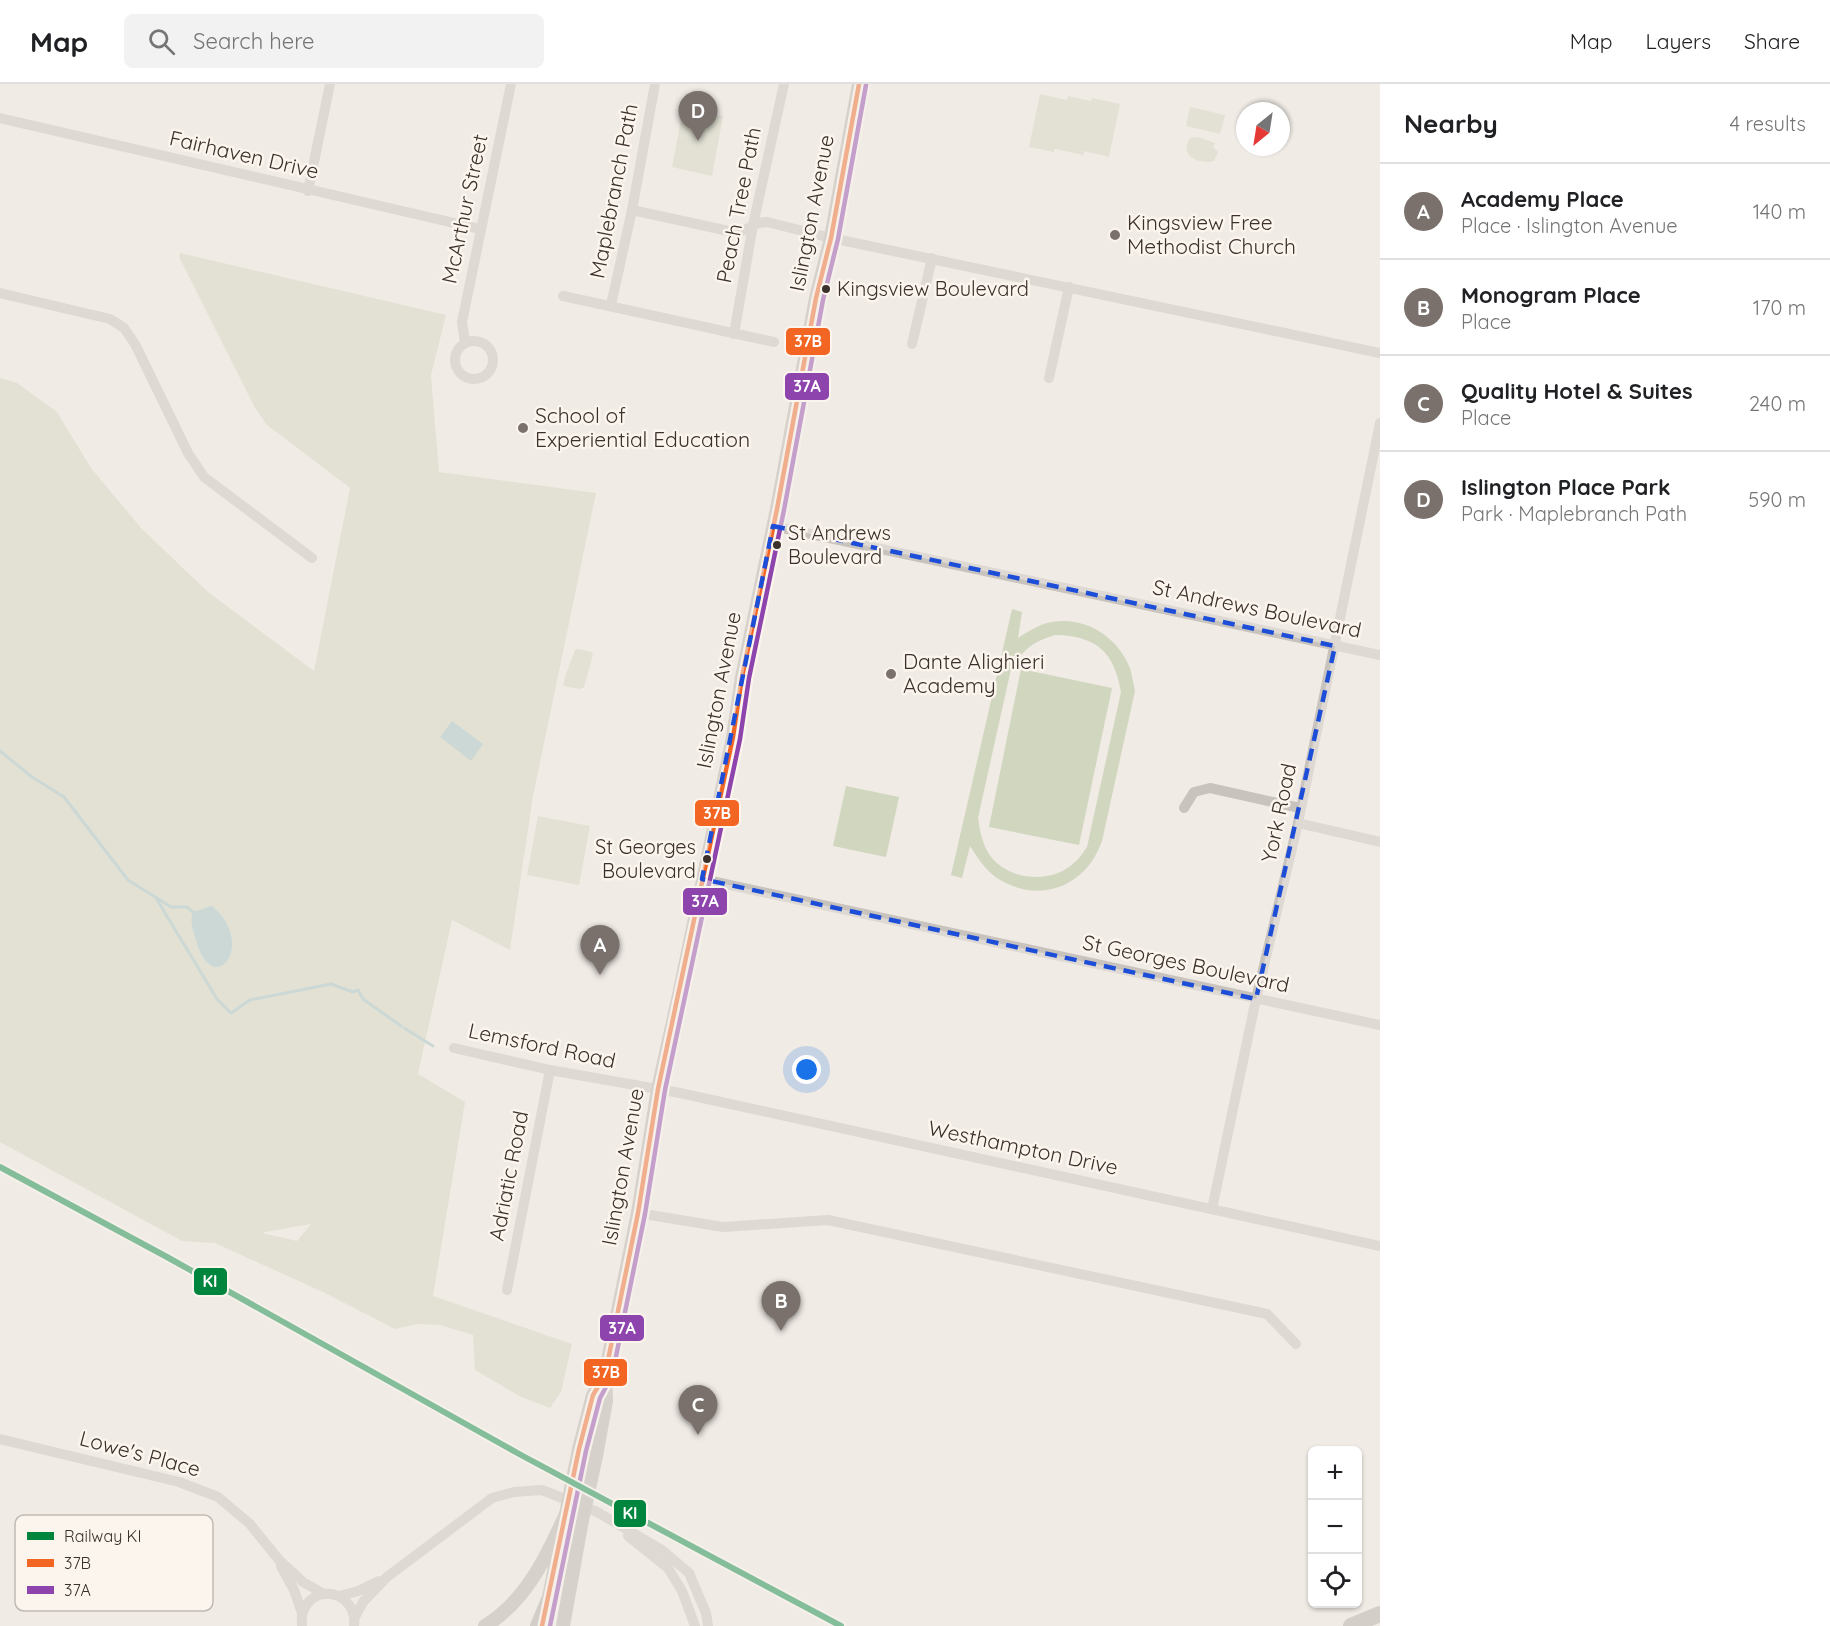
<!DOCTYPE html>
<meta charset="utf-8">
<style>
:root{--surface:#fff;--page:#f2f2f2;--text:#202124;--muted:#757577;--line:#e0e0e0;--accent:#7a716c}
body{margin:0;font-family:Quicksand,sans-serif;background:var(--page);color:var(--text)}
.controls{position:absolute;right:18px;bottom:18px;display:grid;overflow:hidden;border-radius:9px;box-shadow:0 2px 4px #0004}
.controls button{width:54px;height:54px;display:grid;place-items:center;padding:0;border:0;border-bottom:2px solid var(--line);background:var(--surface);color:var(--text);font:30px sans-serif}
.compass{position:absolute;left:1236px;top:18px;width:54px;height:54px;border-radius:50%;background:var(--surface);box-shadow:0 2px 4px #0004;rotate:210deg}
.you{position:absolute;left:807px;top:986px;width:21px;height:21px;margin:-15px;border:4px solid #fff;border-radius:50%;background:#1a73e8;box-shadow:0 0 0 9px #1a73e833}
.badge{display:grid;place-items:center;width:39px;height:39px;border-radius:50%;background:var(--accent);color:#fff;font-size:20px;font-weight:700}
.pin{position:absolute;translate:-50% -50px;filter:drop-shadow(0 2px 3px #0008)}
.pin::after{content:'';position:absolute;top:32px;width:21px;height:18px;background:inherit;clip-path:polygon(0 0,100% 0,50% 100%)}
.list{margin:0;padding:0;list-style:none}
h2{display:flex;justify-content:space-between;align-items:center;height:78px;margin:0;padding:0 24px;font-size:26px}
h2 small{font-size:20px;font-weight:400;color:var(--muted)}
.list li{display:grid;grid-template-columns:39px 1fr auto;gap:18px;align-items:center;box-sizing:border-box;height:96px;padding:0 24px;border-top:2px solid var(--line)}
.list b{display:block;font-size:22px;white-space:nowrap}
.list p{margin:0;font-size:20px;white-space:nowrap;color:var(--muted)}
.list em{font-size:20px;font-style:normal;color:var(--muted)}
.icon{flex:none;width:33px;height:33px;fill:none;stroke:currentColor;stroke-width:2;stroke-linecap:round;stroke-linejoin:round}
.map{position:relative;flex:none;width:1380px;height:1542px;overflow:hidden}
header{display:flex;align-items:center;gap:36px;box-sizing:border-box;height:84px;padding:0 30px;background:var(--surface);border-bottom:2px solid var(--line)}
header strong{font-size:28px}
nav{display:flex;gap:33px;margin-inline-start:auto;font-size:21px}
.search{width:420px;height:54px;background:var(--page);display:flex;align-items:center;gap:15px;box-sizing:border-box;padding:0 21px;border-radius:9px;color:var(--muted);font-size:22px}
main{display:flex}
aside{flex:1;background:var(--surface)}
.map>svg:first-child{display:block}
.green{fill:#d1d6bf;fill-rule:evenodd}
.water{fill:#a1c2c1}
.lines{fill:none;stroke-linecap:round;stroke-linejoin:round}
.stream{stroke:#a1c2c1;stroke-width:3}
.minor{stroke:#c9c3be;stroke-width:10}
.major{stroke:#b8b1ad;stroke-width:14}
.highway{stroke:#afaaa4;stroke-width:16}
.major-bridge{stroke:#b8b1ad;stroke-width:14}
.bus-1-casing{stroke:#fbf5ee;stroke-width:9}
.bus-2-casing{stroke:#fbf5ee;stroke-width:9}
.bus-1{stroke:#f26522;stroke-width:4.5}
.bus-2{stroke:#8e44ad;stroke-width:4.5}
.rail-1-casing{stroke:#fbf5ee;stroke-width:10}
.rail-1{stroke:#00853f;stroke-width:6}
.marked{fill:none;stroke:#1d4ed8;stroke-width:4.5;stroke-dasharray:12 8;stroke-linejoin:round}
.poi-dot{fill:#7a716c;stroke:#fbf5ee;stroke-width:2}
.bus-dot{fill:#3b302b;stroke:#fbf5ee;stroke-width:2}
.labels{text-anchor:middle;stroke-width:5;stroke-linejoin:round;paint-order:stroke}
.bus-label{font-size:20px;fill:#3b302b;stroke:#fbf5ee;text-anchor:start}
.street-label{font-size:21px;fill:#3b302b;stroke:#fbf5ee}
.poi-label{font-size:21px;fill:#3b302b;stroke:#fbf5ee;text-anchor:start}
.key{fill:#fbf5ee;stroke:#c1bab4;stroke-width:1.5}
.key-label{font-size:16px;fill:#3b302b}
.line-badge{stroke:#fbf5ee;stroke-width:2}
.badge-label{font-size:16px;text-anchor:middle;font-weight:bold;fill:#fff}
</style>
<header>
<strong>Map</strong>
<div class="search"><svg class="icon" aria-label="search" viewBox="0 0 24 24"><circle cx="10" cy="10" r="6"/><path d="M15 15l6 6"/></svg>Search here</div>
<nav><a>Map</a><a>Layers</a><a>Share</a></nav>
</header>
<main>
<div class="map">
<svg width="1380" height="1542" viewBox="0 0 1380 1542">
<rect width="100%" height="100%" fill="#f0ebe5"/>
<g class="green">
<path d="M 1040,10 L 1067,16 L 1068,12 L 1091,17 L 1092,14 L 1120,20 L 1109,73 L 1084,67 L 1083,71 L 1055,65 L 1054,68 L 1029,63 Z"/>
<path d="M 1190,23 L 1225,31 L 1220,50 L 1186,42 Z"/>
<path d="M 683,25 L 723,32 L 712,92 L 672,83 Z"/>
<path d="M 1198,53 L 1215,59 L 1213,63 L 1218,68 L 1214,77 C 1200,81 1178,72 1190,54 Z"/>
<path d="M 180,169 L 446,231 L 431,291 L 439,388 L 596,409 L 533,712 L 510,866 L 452,836 L 418,990 L 465,1018 L 433,1212 L 572,1260 L 561,1308 L 550,1324 L 521,1313 L 475,1286 L 473,1251 L 440,1241 L 417,1240 L 395,1245 L 325,1209 L 215,1159 L 182,1157 L 0,1058 L 0,294 L 17,299 L 57,328 L 91,384 L 142,445 L 208,508 L 314,587 L 350,404 L 266,340 L 254,322 L 179,173 ZM 311,1140 L 297,1157 L 262,1149 L 265,1148 Z"/>
<path d="M 1012,525 L 1022,528 L 1018,554 C 1027,548 1037,542 1047,539 C 1082,530 1117,551 1130,584 C 1132,591 1133,599 1135,607 L 1102,757 C 1086,803 1039,821 997,794 C 985,786 978,774 970,762 L 962,794 L 951,791 ZM 1055,551 C 1096,552 1114,567 1121,608 L 1087,763 C 1083,768 1080,774 1075,778 C 1052,801 1007,797 989,770 C 982,759 980,747 978,734 L 1011,585 C 1024,565 1032,558 1055,551 Z"/>
<path d="M 578,565 L 591,568 L 593,571 L 584,603 L 580,605 L 563,602 L 566,590 L 575,566 Z"/>
<path d="M 1021,585 L 1112,604 L 1079,761 L 989,743 Z"/>
<path d="M 846,702 L 899,713 L 886,773 L 833,762 Z"/>
<path d="M 538,732 L 590,742 L 579,801 L 527,791 Z"/>
</g>
<g class="water">
<path d="M 452,637 L 483,660 L 471,677 L 440,653 Z"/>
<path d="M 212,822 C 257,859 215,915 197,860 C 194,848 189,839 193,828 Z"/>
</g>
<g class="lines">
<g class="stream">
<path d="M 0,667 L 32,693 L 64,713 L 128,796 L 171,823 L 187,823 L 193,828"/>
<path d="M 156,814 L 217,915 L 231,929 L 250,916 L 331,900 L 353,908 L 358,906 L 363,915 L 401,942"/>
<path d="M 404,944 L 433,962"/>
</g>
<g class="minor">
<path d="M 0,34 L 480,145"/>
<path d="M 308,107 L 330,0"/>
<path d="M 632,126 L 738,149 L 759,139 L 767,138 L 831,154 L 1380,269"/>
<path d="M 0,209 L 110,235 L 124,244 L 135,260 L 188,369 L 204,393 L 312,474"/>
<path d="M 563,212 L 774,258"/>
<path d="M 611,221 L 632,126 L 655,0"/>
<path d="M 734,250 L 753,141 L 784,0"/>
<circle cx="474" cy="276" r="19"/>
<path d="M 465,258 L 462,238 L 511,0"/>
<path d="M 912,260 L 932,174"/>
<path d="M 1049,294 L 1069,203"/>
<path d="M 773,442 L 1380,571"/>
<path d="M 1184,724 L 1194,708 L 1210,704 L 1300,724"/>
<path d="M 1298,739 L 1380,758"/>
<path d="M 702,795 L 1380,941"/>
<path d="M 454,964 L 550,986 L 680,1009 L 1380,1162"/>
<path d="M 1212,1125 L 1256,915 L 1298,739 L 1380,339"/>
<path d="M 638,1129 L 723,1143 L 828,1136 L 1267,1230 L 1296,1260"/>
<path d="M 507,1206 L 550,986"/>
<path d="M 0,1355 L 179,1398 L 218,1413 L 250,1440 L 279,1476 L 303,1498 L 324,1510"/>
<path d="M 628,1452 L 668,1484 L 682,1507 L 695,1542"/>
<path d="M 281,1482 L 294,1506 L 302,1529"/>
<path d="M 340,1512 L 358,1507 L 379,1497"/>
<path d="M 355,1533 L 363,1518 L 387,1493 L 492,1414 L 514,1408 L 542,1406 L 597,1428 L 662,1466 L 689,1489 L 706,1529 L 708,1542"/>
<path d="M 302,1542 C 302,1538 301,1532 303,1528 C 314,1497 358,1508 354,1542"/>
</g>
<g class="major">
<path d="M 579,1365 L 593,1311 L 605,1291"/>
<path d="M 596,1372 L 606,1317 L 605,1291 L 638,1129 L 658,1005 L 679,911 L 733,653 L 742,593 L 777,425 L 816,214 L 831,154 L 859,0"/>
<path d="M 546,1527 L 561,1455"/>
<path d="M 485,1542 C 526,1517 547,1472 566,1430"/>
<path d="M 563,1542 L 582,1436"/>
</g>
<g class="highway">
<path d="M 538,1542 L 548,1518"/>
<path d="M 1351,1542 L 1380,1530"/>
</g>
<g class="major-bridge">
<path d="M 566,1430 L 579,1365"/>
<path d="M 582,1436 L 596,1372"/>
</g>
<g class="bus-1-casing">
<path id="bus-1" d="M 542,1542 L 579,1365 L 593,1311 L 605,1291 L 638,1129 L 658,1005 L 733,653 L 742,593 L 777,425 L 816,214 L 831,154 L 859,0"/>
</g>
<g class="bus-2-casing">
<path id="bus-2" d="M 550,1542 L 586,1367 L 600,1314 L 612,1292 L 645,1130 L 665,1006 L 740,655 L 749,594 L 784,426 L 823,216 L 838,155 L 866,1"/>
</g>
<use href="#bus-1" class="bus-1"/>
<use href="#bus-2" class="bus-2"/>
<g class="rail-1-casing">
<path id="rail-1" d="M 0,1083 L 167,1173 L 521,1371 L 841,1542"/>
</g>
<use href="#rail-1" class="rail-1"/>
</g>
<path d="M0 0H1380V1542H0ZM 773,442 L 1335,562 L 1256,915 L 702,795 Z" fill="#f0ebe5" fill-opacity=".55" fill-rule="evenodd"/>
<path class="marked" d="M 773,442 L 1335,562 L 1256,915 L 702,795 Z"/>
<g class="poi-dot">
<circle cx="1115" cy="151" r="6"/>
<circle cx="523" cy="344" r="6"/>
<circle cx="891" cy="590" r="6"/>
</g>
<g class="bus-dot">
<circle cx="826" cy="205" r="5"/>
<circle cx="777" cy="461" r="5"/>
<circle cx="707" cy="775" r="5"/>
</g>
<g class="labels">
<g class="bus-label">
<text x="837" y="212">Kingsview Boulevard</text>
<text x="788" y="456">St Andrews<tspan x="788" dy="24">Boulevard</tspan></text>
<text x="696" y="770" text-anchor="end">St Georges<tspan x="696" dy="24">Boulevard</tspan></text>
</g>
<g class="street-label">
<text transform="translate(244 71) rotate(13)" y="7">Fairhaven Drive</text>
<text transform="translate(614 107) rotate(-79)" y="7">Maplebranch Path</text>
<text transform="translate(739 121) rotate(-79)" y="7">Peach Tree Path</text>
<text transform="translate(465 125) rotate(-78)" y="7">McArthur Street</text>
<text transform="translate(812 129) rotate(-79)" y="7">Islington Avenue</text>
<text transform="translate(1257 525) rotate(12)" y="7">St Andrews Boulevard</text>
<text transform="translate(719 606) rotate(-79)" y="7">Islington Avenue</text>
<text transform="translate(1279 729) rotate(-78)" y="7">York Road</text>
<text transform="translate(1186 880) rotate(12)" y="7">St Georges Boulevard</text>
<text transform="translate(542 962) rotate(12)" y="7">Lemsford Road</text>
<text transform="translate(1023 1064) rotate(12)" y="7">Westhampton Drive</text>
<text transform="translate(623 1083) rotate(-80)" y="7">Islington Avenue</text>
<text transform="translate(509 1092) rotate(-79)" y="7">Adriatic Road</text>
<text transform="translate(140 1370) rotate(15)" y="7">Lowe's Place</text>
</g>
<g class="poi-label">
<text x="1127" y="146">Kingsview Free<tspan x="1127" dy="24">Methodist Church</tspan></text>
<text x="535" y="339">School of<tspan x="535" dy="24">Experiential Education</tspan></text>
<text x="903" y="585">Dante Alighieri<tspan x="903" dy="24">Academy</tspan></text>
</g>
</g>
<rect x="15" y="1431" width="198" height="96" rx="9" class="key"/>
<rect x="27" y="1448" width="27" height="8" fill="#00853f"/>
<rect x="27" y="1475" width="27" height="8" fill="#f26522"/>
<rect x="27" y="1502" width="27" height="8" fill="#8e44ad"/>
<g class="key-label">
<text x="64" y="1458">Railway KI</text>
<text x="64" y="1485">37B</text>
<text x="64" y="1512">37A</text>
</g>
<g class="line-badge">
<rect x="785" y="243" width="46" height="29" rx="6" fill="#f26522"/>
<rect x="784" y="288" width="46" height="29" rx="6" fill="#8e44ad"/>
<rect x="694" y="715" width="46" height="28" rx="6" fill="#f26522"/>
<rect x="682" y="803" width="46" height="29" rx="6" fill="#8e44ad"/>
<rect x="193" y="1183" width="35" height="29" rx="6" fill="#00853f"/>
<rect x="599" y="1230" width="46" height="28" rx="6" fill="#8e44ad"/>
<rect x="583" y="1274" width="45" height="29" rx="6" fill="#f26522"/>
<rect x="613" y="1415" width="34" height="29" rx="6" fill="#00853f"/>
</g>
<g class="badge-label">
<text x="808" y="263">37B</text>
<text x="807" y="308">37A</text>
<text x="717" y="735">37B</text>
<text x="705" y="823">37A</text>
<text x="210" y="1203">KI</text>
<text x="622" y="1250">37A</text>
<text x="606" y="1294">37B</text>
<text x="630" y="1435">KI</text>
</g>
</svg>
<div class="controls">
<button>+</button>
<button>−</button>
<button><svg class="icon" aria-label="locate" viewBox="0 0 24 24"><circle cx="12" cy="12" r="6"/><path d="M12 2v4M12 18v4M2 12h4M18 12h4"/></svg></button>
</div>
<svg class="compass" viewBox="-18 -18 36 36"><path d="M0-13l5 13h-10z" fill="#e53935"/><path d="M0 13l5-13h-10z" fill="#757577"/></svg>
<div class="you"></div>
<div class="pin badge" style="left:600px;top:891px">A</div>
<div class="pin badge" style="left:781px;top:1247px">B</div>
<div class="pin badge" style="left:698px;top:1351px">C</div>
<div class="pin badge" style="left:698px;top:57px">D</div>
</div>
<aside>
<h2>Nearby<small>4 results</small></h2>
<ul class="list">
<li><span class="badge">A</span><div><b>Academy Place</b><p>Place · Islington Avenue</p></div><em>140 m</em></li>
<li><span class="badge">B</span><div><b>Monogram Place</b><p>Place</p></div><em>170 m</em></li>
<li><span class="badge">C</span><div><b>Quality Hotel &amp; Suites</b><p>Place</p></div><em>240 m</em></li>
<li><span class="badge">D</span><div><b>Islington Place Park</b><p>Park · Maplebranch Path</p></div><em>590 m</em></li>
</ul>
</aside>
</main>
